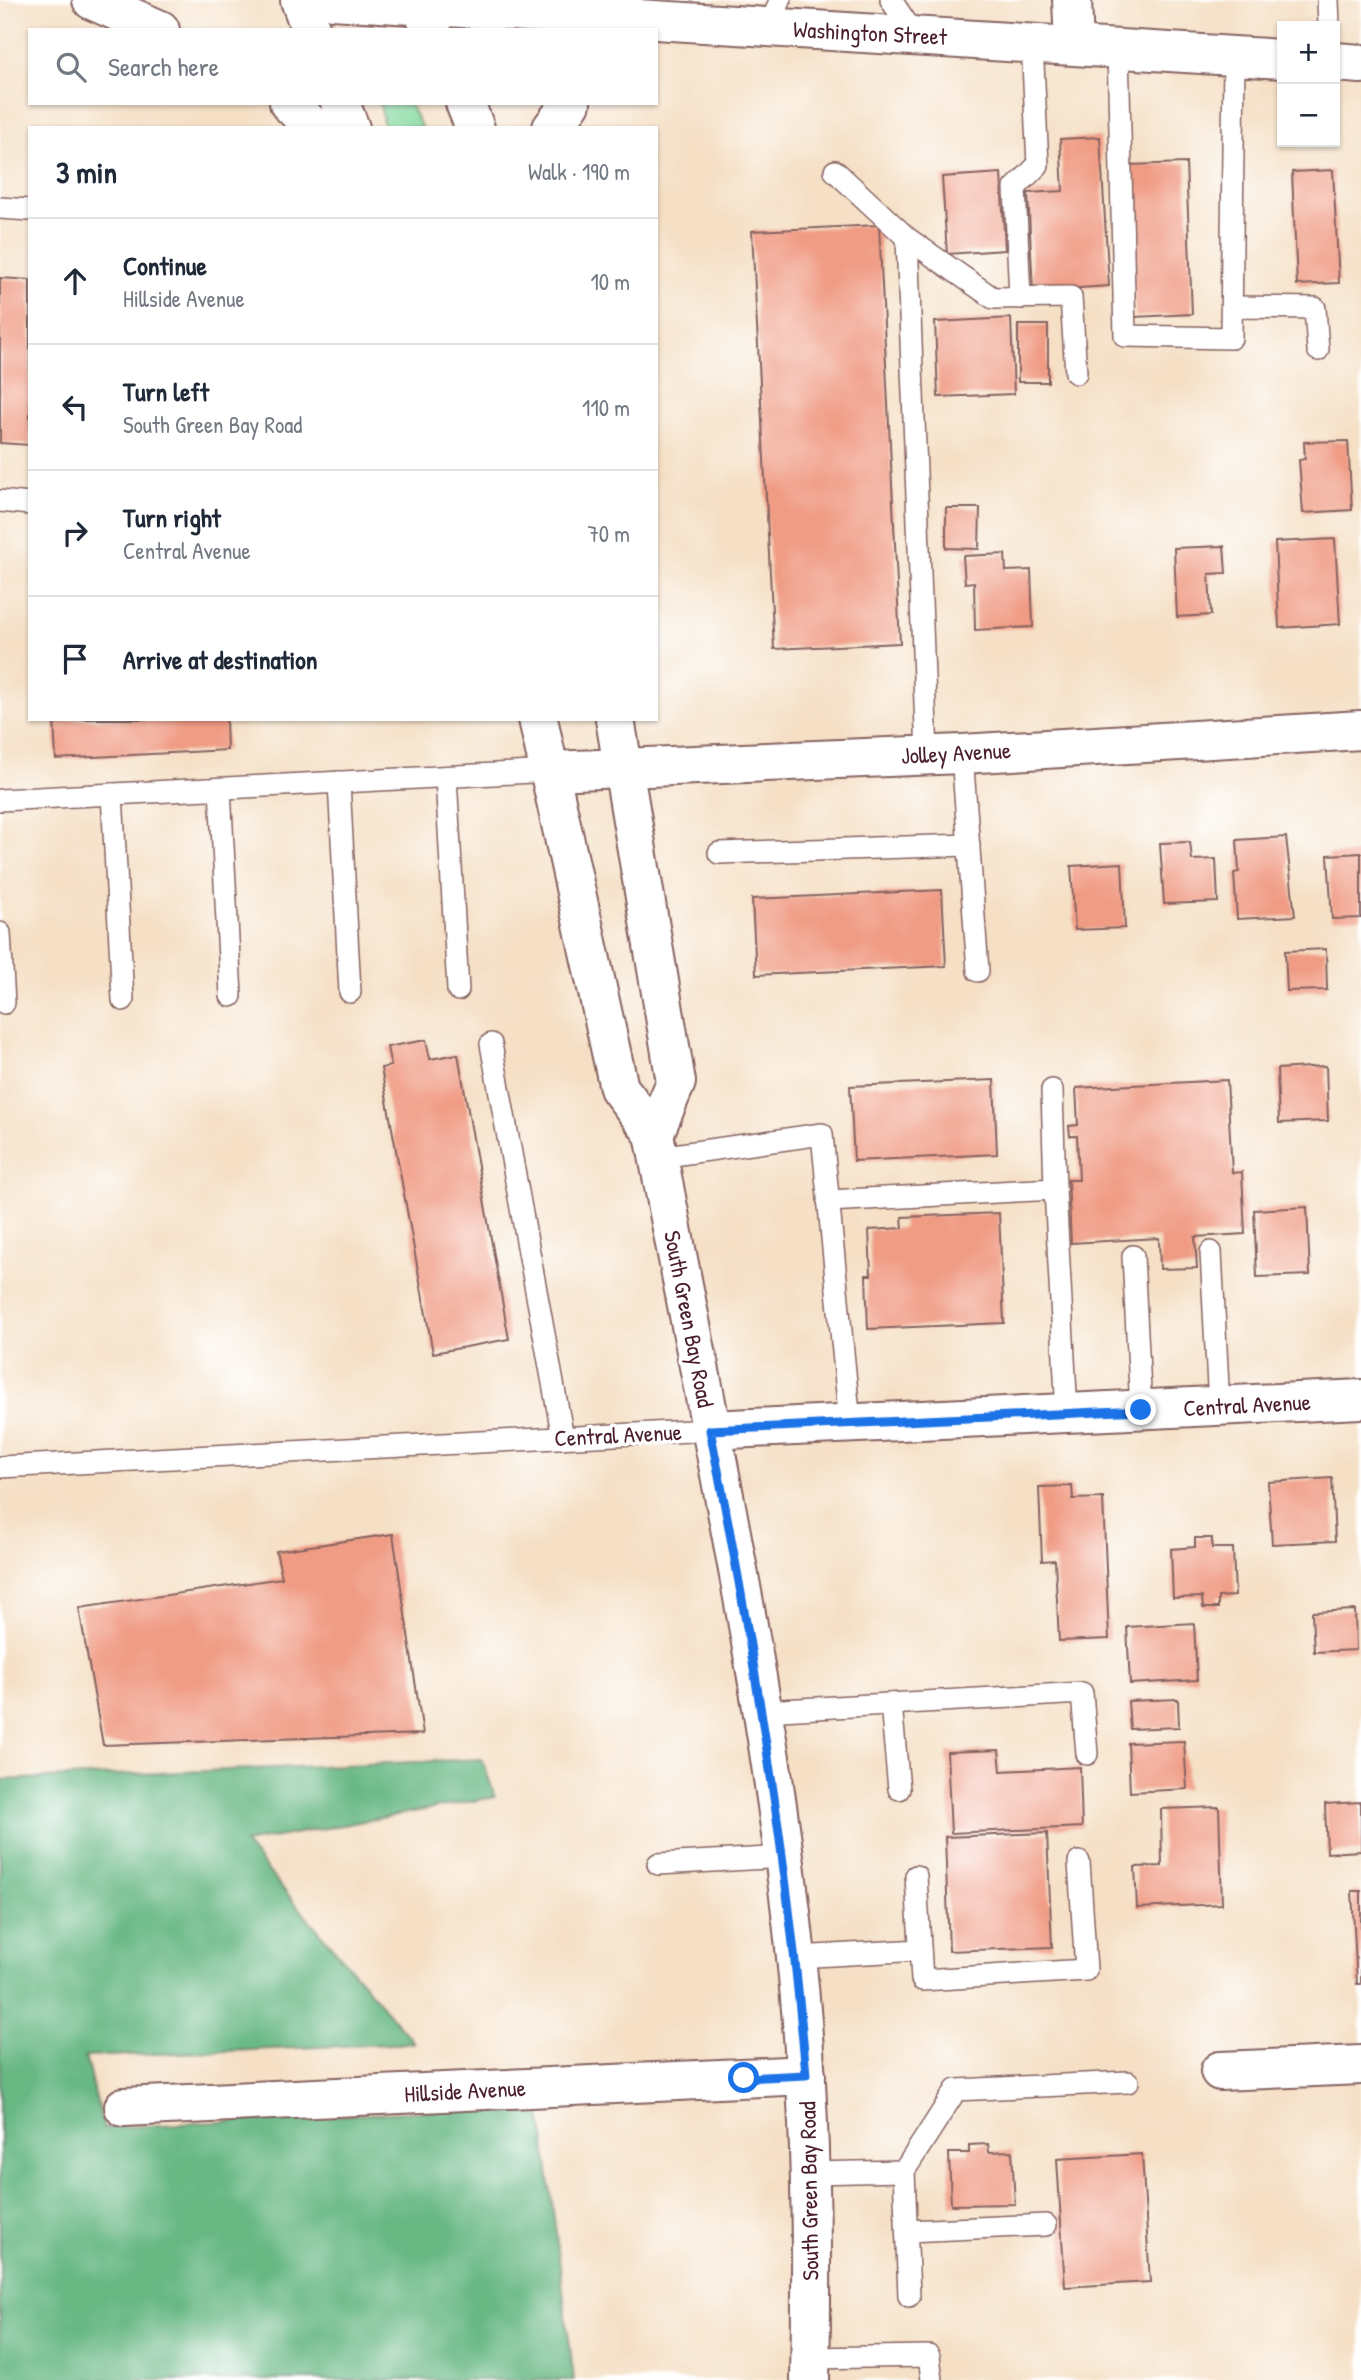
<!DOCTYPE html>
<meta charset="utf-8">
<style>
:root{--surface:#fff;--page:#f2f2f3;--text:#1f2937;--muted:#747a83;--line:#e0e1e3}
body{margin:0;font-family:"Patrick Hand",sans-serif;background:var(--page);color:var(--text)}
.controls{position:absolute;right:21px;top:21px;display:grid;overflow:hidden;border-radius:0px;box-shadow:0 2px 5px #0004}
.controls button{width:63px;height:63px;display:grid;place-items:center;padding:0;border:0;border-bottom:2px solid var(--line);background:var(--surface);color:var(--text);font:35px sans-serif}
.stop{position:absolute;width:21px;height:21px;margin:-16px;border:5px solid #1a73e8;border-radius:50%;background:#fff}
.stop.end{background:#1a73e8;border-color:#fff;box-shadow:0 2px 7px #0008}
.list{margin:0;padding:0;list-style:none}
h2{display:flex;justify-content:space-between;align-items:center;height:91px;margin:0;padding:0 28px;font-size:30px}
h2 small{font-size:23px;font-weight:400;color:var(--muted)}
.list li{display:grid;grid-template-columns:46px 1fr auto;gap:21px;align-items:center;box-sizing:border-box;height:126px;padding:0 28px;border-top:2px solid var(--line)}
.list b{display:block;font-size:26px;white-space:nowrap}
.list p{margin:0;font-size:23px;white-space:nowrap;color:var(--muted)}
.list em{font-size:23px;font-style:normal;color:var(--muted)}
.icon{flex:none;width:38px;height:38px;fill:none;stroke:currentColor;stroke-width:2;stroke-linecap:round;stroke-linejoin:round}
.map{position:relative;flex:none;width:1361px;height:2380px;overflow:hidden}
.search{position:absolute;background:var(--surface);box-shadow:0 2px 5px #0004;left:28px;top:28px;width:630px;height:77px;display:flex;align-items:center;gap:18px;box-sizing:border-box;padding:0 24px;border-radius:0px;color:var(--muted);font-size:26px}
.panel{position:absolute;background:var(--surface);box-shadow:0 2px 5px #0004;left:28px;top:126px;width:630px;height:595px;border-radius:0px}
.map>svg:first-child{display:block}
.green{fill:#81d89c;stroke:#667c64;stroke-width:2}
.forest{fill:#68b884;stroke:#596c58;stroke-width:2}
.building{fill:#f09b84}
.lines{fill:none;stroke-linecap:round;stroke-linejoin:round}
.lane-casing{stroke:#866361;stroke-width:24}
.street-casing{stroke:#866361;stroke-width:42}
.secondary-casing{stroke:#866361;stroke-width:42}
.primary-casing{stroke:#866361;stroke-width:42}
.lane{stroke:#fff;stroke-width:21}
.street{stroke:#fff;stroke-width:38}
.secondary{stroke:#fff;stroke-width:38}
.primary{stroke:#fff;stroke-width:38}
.route{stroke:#1a73e8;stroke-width:9}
.labels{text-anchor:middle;stroke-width:7;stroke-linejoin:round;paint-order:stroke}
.street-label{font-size:23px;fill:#4a1f2b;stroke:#fff}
</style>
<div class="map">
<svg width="1361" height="2380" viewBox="0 0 1361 2380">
<rect width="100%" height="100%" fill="#fff"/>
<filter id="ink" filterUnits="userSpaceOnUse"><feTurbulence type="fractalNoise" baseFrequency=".0143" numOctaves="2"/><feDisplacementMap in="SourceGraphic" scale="14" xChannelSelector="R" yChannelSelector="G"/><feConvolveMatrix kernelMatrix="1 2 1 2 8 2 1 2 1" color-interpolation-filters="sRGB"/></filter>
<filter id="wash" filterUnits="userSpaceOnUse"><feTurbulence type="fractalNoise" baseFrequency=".00686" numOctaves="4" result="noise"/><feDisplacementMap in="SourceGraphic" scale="28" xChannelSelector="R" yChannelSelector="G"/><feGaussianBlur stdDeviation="1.57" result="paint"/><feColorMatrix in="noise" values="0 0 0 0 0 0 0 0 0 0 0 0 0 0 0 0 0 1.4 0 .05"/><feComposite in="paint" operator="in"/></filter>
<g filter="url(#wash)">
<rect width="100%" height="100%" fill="#f5e0c6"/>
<path class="green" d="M 380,103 L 409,103 L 422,128 L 384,128 Z"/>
<path class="forest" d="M 482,1759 L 495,1797 L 244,1843 L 414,2043 L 85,2057 L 104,2128 L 540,2105 L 574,2380 L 0,2380 L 0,1780 Z"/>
<g id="blocks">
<g class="building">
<path d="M 1100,137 L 1109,286 L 1033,291 L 1028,193 L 1063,191 L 1060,139 Z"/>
<path d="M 1186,163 L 1192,314 L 1135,317 L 1129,165 Z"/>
<path d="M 1333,170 L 1339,283 L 1297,285 L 1292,172 Z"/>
<path d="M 1001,173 L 1005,250 L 947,254 L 942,177 Z"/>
<path d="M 879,225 L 900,643 L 774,649 L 752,231 Z"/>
<path d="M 0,278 L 30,280 L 30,445 L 0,443 Z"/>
<path d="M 1011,318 L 1014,394 L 938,397 L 935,322 Z"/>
<rect x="1018" y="325" width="30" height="57"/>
<path d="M 1348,441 L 1352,510 L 1303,513 L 1299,460 L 1305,459 L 1304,442 Z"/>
<path d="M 946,508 L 980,508 L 979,549 L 946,548 Z"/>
<path d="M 1335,539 L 1340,624 L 1279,628 L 1275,542 Z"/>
<path d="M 1224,546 L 1226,573 L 1209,574 L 1211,615 L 1177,617 L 1174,548 Z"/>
<path d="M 1005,554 L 1006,571 L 1031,570 L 1033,627 L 975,630 L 974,582 L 965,583 L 963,556 Z"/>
<path d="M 54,719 L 226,719 L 227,750 L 56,759 Z"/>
<path d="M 1286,837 L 1295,916 L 1237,919 L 1234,873 L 1239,872 L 1237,840 Z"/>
<path d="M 1190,842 L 1192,860 L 1216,859 L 1218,902 L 1164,904 L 1160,843 Z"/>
<path d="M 1361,853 L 1361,918 L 1332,919 L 1328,855 Z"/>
<path d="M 1122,863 L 1125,928 L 1075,930 L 1071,866 Z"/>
<path d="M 942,890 L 946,966 L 756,975 L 752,899 Z"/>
<path d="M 1326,949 L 1327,990 L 1287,991 L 1285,951 Z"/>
<path d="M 426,1040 L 430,1059 L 458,1054 L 509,1339 L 433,1353 L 381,1068 L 391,1066 L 387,1047 Z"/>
<path d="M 1326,1066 L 1328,1121 L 1279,1123 L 1277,1069 Z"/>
<path d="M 994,1080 L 997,1154 L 854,1161 L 850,1086 Z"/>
<path d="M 1227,1080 L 1232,1173 L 1242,1172 L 1245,1234 L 1195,1237 L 1197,1268 L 1160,1269 L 1159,1238 L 1071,1243 L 1068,1180 L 1079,1180 L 1077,1136 L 1070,1136 L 1069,1126 L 1078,1125 L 1076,1088 Z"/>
<path d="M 1307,1207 L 1310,1275 L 1257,1277 L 1254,1210 Z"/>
<path d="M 999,1213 L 1004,1323 L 868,1329 L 866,1275 L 871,1275 L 869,1230 L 903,1228 L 902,1217 Z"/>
<path d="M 1332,1478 L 1335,1541 L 1272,1544 L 1268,1482 Z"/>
<path d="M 1072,1486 L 1073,1499 L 1103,1498 L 1109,1639 L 1059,1641 L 1055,1560 L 1042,1561 L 1039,1487 Z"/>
<path d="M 393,1534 L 423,1734 L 103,1745 L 79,1608 L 282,1578 L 276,1551 Z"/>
<path d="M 1195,1538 L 1212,1538 L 1212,1548 L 1233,1548 L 1235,1596 L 1218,1597 L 1218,1608 L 1203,1608 L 1202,1597 L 1173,1598 L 1171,1549 L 1195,1547 Z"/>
<path d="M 1355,1610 L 1356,1650 L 1314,1652 L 1312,1612 Z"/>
<path d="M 1194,1623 L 1197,1680 L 1130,1684 L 1127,1627 Z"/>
<path d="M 1178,1699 L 1179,1727 L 1130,1729 L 1128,1701 Z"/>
<path d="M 1184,1741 L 1187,1789 L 1130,1792 L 1128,1743 Z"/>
<path d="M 999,1750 L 1001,1771 L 1080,1767 L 1082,1827 L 951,1833 L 947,1752 Z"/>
<path d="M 1361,1802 L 1361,1851 L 1327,1853 L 1325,1804 Z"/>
<path d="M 1219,1807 L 1222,1904 L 1137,1908 L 1135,1867 L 1162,1866 L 1161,1809 Z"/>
<path d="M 1047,1833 L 1052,1947 L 949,1951 L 945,1837 Z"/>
<path d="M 1352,1891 L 1361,1891 L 1361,1984 L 1357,1984 Z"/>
<path d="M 988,2144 L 989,2152 L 1012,2151 L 1015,2204 L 951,2205 L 949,2153 L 969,2153 L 969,2145 Z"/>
<path d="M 1142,2154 L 1150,2282 L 1065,2287 L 1057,2159 Z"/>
</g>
</g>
</g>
<g filter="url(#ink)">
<use href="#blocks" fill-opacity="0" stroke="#866361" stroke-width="2"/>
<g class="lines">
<g class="lane-casing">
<g id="lane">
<path d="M 891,0 L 915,36"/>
<path d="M 1328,0 L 1329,26"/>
<path d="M 770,28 L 780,0"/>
<path d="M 1118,49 L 1125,336 L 1231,338 L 1234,56"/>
<path d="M 835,171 L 907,238 L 927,755"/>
<path d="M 0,208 L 30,210"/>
<path d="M 907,238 L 993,298 L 1071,297 L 1076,373"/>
<path d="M 1020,298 L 1015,188 L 1038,165 L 1032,43"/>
<path d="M 1232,307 L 1315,308 L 1318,350"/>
<path d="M 0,501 L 30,504"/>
<path d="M 962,754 L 978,971"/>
<path d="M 446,777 L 458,990"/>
<path d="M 339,782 L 350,992"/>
<path d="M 220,789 L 231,996"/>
<path d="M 112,794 L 123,1000"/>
<path d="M 0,800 L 551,771"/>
<path d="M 719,853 L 969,845"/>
<path d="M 0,933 L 4,1003"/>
<path d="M 491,1044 L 563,1438"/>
<path d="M 659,1157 L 822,1134 L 850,1424"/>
<path d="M 1055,1189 L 1067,1414"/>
<path d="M 828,1201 L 1055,1189 L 1052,1090"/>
<path d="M 1211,1252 L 1219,1406"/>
<path d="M 1133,1256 L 1141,1410"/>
<path d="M 0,1467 L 710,1430"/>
<path d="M 891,1704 L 899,1789"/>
<path d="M 763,1711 L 1082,1693 L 1087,1754"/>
<path d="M 658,1864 L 784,1857"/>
<path d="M 916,1876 L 922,1980 L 1086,1970 L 1079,1862"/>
<path d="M 797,1957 L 920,1950"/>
<path d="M 810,2173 L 904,2171"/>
<path d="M 907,2231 L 1046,2225"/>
<path d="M 909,2296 L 904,2171 L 956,2090 L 1128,2082"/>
<path d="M 810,2358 L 929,2356 L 932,2380"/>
</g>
</g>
<g class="street-casing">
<g id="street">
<path d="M 1072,0 L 1074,45"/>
<path d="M 551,771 L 962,754 L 1361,730"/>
<path d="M 710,1430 L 1361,1399"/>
<path d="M 1220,2071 L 1361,2065"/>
<path d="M 124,2107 L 806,2075"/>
</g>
</g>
<g class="secondary-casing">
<g id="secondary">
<path d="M 332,0 L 1282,59"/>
<path d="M 1335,62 L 1361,64"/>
</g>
</g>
<g class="primary-casing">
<g id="primary">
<path d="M 92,0 L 160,30"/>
<path d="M 300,0 L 311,30"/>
<path d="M 418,0 L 432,30"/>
<path d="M 605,0 L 637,19 L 629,30"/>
<path d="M 289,103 L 314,128"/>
<path d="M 340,103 L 350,128"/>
<path d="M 465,103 L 475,128"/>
<path d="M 552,128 L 571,103"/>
<path d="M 538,719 L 619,1088 L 654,1134 C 705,1407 767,1680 796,1957 C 811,2097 813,2239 810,2380"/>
<path d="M 615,719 L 676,1082 L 654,1134"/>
</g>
</g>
<use href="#lane" class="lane"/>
<use href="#street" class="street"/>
<use href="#secondary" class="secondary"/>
<use href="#primary" class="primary"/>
</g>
</g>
<g class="lines" filter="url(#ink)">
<path class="route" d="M 744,2078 L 806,2075 C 788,1858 753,1644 710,1430 L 1141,1410"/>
</g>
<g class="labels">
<g class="street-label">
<text transform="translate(870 33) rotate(3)" y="8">Washington Street</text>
<text transform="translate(956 753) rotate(-3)" y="8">Jolley Avenue</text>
<text transform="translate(689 1319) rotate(79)" y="8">South Green Bay Road</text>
<text transform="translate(1247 1405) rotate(-3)" y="8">Central Avenue</text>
<text transform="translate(618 1435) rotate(-3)" y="8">Central Avenue</text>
<text transform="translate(465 2091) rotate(-3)" y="8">Hillside Avenue</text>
<text transform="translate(809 2191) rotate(-91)" y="8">South Green Bay Road</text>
</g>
</g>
</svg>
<div class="controls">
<button>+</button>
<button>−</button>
</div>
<div class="stop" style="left:744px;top:2078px"></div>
<div class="stop end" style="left:1141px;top:1410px"></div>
<div class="search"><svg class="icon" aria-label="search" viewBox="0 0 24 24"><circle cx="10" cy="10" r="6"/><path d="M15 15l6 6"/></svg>Search here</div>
<section class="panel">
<h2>3 min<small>Walk · 190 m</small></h2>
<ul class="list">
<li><svg class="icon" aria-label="ahead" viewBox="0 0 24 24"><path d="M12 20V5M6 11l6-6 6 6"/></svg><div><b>Continue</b><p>Hillside Avenue</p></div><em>10 m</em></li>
<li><svg class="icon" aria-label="left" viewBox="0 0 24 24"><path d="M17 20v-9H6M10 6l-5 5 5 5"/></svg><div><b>Turn left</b><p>South Green Bay Road</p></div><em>110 m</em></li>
<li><svg class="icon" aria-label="right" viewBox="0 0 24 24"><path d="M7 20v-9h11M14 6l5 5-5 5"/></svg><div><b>Turn right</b><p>Central Avenue</p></div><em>70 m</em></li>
<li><svg class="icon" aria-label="arrive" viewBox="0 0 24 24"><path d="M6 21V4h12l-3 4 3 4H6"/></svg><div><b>Arrive at destination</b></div></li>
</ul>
</section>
</div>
